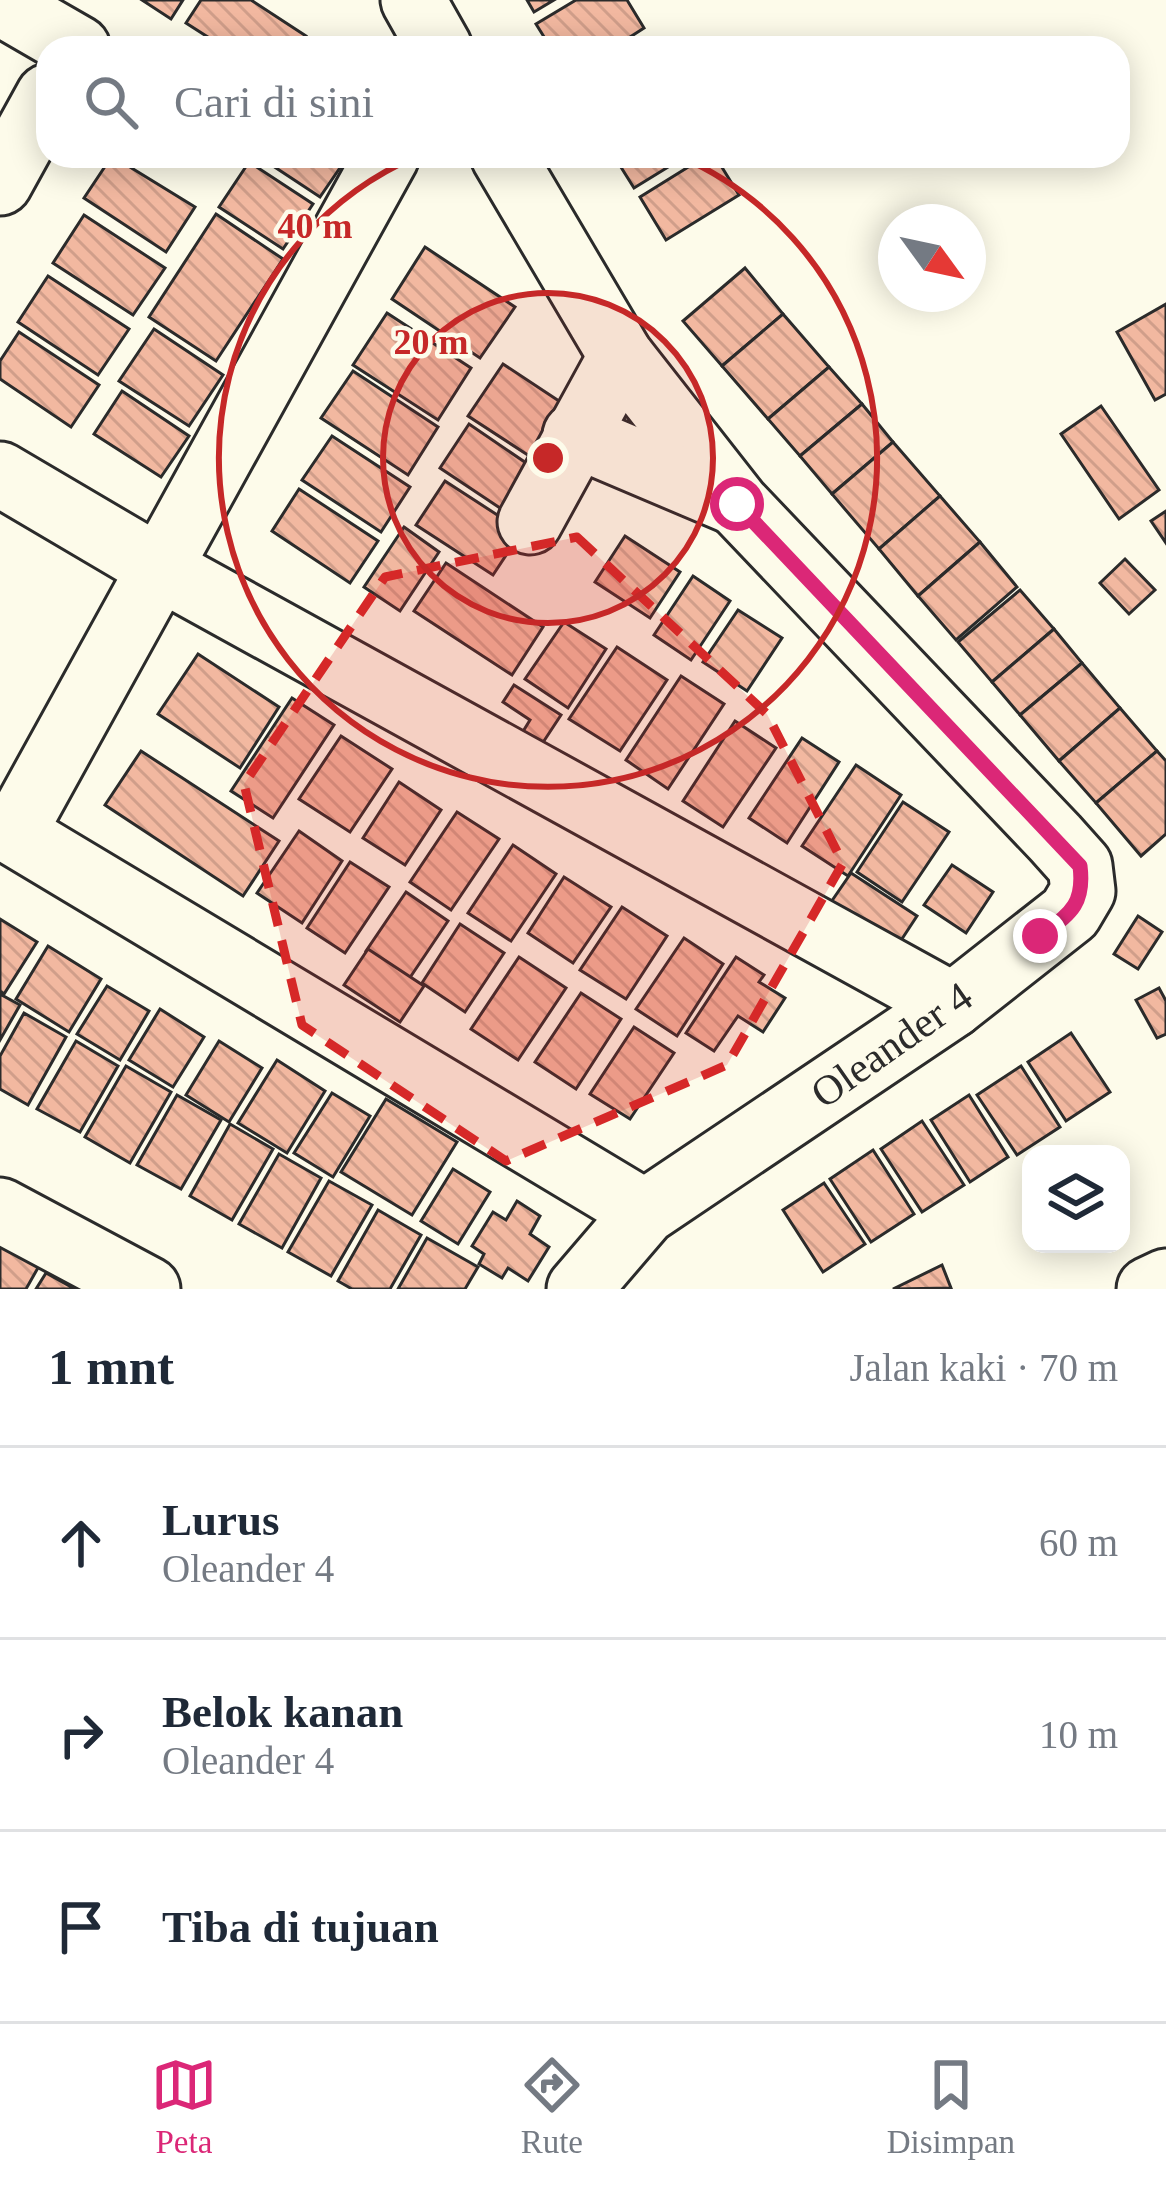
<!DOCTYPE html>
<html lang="id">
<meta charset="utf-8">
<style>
:root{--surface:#fff;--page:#f6f6f7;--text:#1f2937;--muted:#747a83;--line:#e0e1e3;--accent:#db2777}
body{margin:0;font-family:"Times New Roman",serif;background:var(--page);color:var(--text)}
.controls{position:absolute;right:36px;bottom:36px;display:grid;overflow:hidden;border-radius:24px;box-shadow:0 6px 30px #0003}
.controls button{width:108px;height:108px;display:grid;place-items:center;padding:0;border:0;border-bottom:3px solid var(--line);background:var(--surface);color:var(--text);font:60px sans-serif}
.compass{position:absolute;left:878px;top:204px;width:108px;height:108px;border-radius:50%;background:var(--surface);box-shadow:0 6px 30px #0003;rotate:123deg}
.stop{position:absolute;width:36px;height:36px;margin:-27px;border:9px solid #db2777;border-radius:50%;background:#fff}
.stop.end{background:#db2777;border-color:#fff;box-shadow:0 3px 12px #0008}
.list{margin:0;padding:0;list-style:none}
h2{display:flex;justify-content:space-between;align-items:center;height:156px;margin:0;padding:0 48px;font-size:51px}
h2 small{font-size:39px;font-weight:400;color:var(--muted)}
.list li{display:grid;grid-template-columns:78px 1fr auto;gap:36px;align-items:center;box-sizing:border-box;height:192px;padding:0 48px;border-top:3px solid var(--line)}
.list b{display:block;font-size:45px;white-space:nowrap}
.list p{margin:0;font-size:39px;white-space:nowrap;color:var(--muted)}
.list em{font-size:39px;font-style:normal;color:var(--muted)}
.icon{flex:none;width:66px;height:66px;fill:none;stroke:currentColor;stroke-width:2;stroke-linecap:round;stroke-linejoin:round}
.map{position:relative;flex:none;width:1166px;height:1289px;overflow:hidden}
.search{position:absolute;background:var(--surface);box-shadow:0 6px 30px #0003;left:36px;right:36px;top:36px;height:132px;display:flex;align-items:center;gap:30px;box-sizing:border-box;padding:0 42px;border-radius:36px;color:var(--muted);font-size:45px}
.sheet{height:732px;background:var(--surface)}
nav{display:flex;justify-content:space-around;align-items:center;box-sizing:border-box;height:168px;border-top:3px solid var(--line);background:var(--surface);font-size:33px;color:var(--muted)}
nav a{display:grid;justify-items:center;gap:6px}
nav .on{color:var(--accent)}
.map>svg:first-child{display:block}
.building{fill:url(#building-back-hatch);stroke:#2b2b2b;stroke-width:3}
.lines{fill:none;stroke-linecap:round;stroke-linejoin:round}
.minor-casing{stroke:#2b2b2b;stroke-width:69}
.minor{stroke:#fdfbea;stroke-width:63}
.route{stroke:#db2777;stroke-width:15}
.marked{fill:#d62828;fill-opacity:0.2;stroke:#d62828;stroke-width:9;stroke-dasharray:24 15;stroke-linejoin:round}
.ring{fill:none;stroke:#c62828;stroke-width:6}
.labels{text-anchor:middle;stroke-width:9;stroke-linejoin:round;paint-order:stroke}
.street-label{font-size:42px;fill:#2b2b2b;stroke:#fdfbea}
.centre{fill:#c62828;stroke:#fdfbea;stroke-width:6}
.ring-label{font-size:36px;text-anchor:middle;font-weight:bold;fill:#c62828;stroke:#fdfbea;stroke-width:9;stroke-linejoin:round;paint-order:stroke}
</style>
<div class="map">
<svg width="1166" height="1289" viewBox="0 0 1166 1289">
<defs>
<pattern id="building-back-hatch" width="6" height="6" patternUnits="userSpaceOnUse" patternTransform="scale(3)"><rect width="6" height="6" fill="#f2b8a0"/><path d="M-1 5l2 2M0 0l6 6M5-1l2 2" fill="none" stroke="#d09e8a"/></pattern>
</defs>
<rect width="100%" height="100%" fill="#fdfbea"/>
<g class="building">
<path d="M 142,0 L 183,0 L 171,19 Z"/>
<path d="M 201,0 L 251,0 L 306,36 L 299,48 L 225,48 L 186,23 Z"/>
<path d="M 527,0 L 554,0 L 534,12 Z"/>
<path d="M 576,0 L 627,0 L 644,28 L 613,48 L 551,48 L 536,24 Z"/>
<path d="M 112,156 L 195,207 L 166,252 L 84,198 Z"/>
<path d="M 258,156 L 348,156 L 320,197 Z"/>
<path d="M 614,156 L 686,156 L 634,188 Z"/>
<path d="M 706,156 L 715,156 L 739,195 L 666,240 L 640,197 Z"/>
<path d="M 249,162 L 313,204 L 283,249 L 219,207 Z"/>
<path d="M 216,214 L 283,259 L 216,361 L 149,317 Z"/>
<path d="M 84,215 L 165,268 L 133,315 L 53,263 Z"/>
<path d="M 425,247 L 515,307 L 480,358 L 392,299 Z"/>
<path d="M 745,268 L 783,314 L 722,366 L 683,321 Z"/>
<path d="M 48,276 L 129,329 L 98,375 L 18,322 Z"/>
<path d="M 1166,304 L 1166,394 L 1155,400 L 1117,332 Z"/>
<path d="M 387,313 L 471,368 L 438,420 L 353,365 Z"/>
<path d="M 783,314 L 829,367 L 768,419 L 722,366 Z"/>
<path d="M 154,329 L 223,375 L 189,426 L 119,381 Z"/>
<path d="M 19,332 L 99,385 L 71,427 L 0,379 L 0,361 Z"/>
<path d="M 503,364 L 571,409 L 537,461 L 468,416 Z"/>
<path d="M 829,367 L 862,404 L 800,456 L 768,419 Z"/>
<path d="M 353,371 L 438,427 L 408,475 L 321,418 Z"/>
<path d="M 122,391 L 189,436 L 161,477 L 94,434 Z"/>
<path d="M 862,404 L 893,442 L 832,494 L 800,456 Z"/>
<path d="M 1101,406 L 1159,490 L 1119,519 L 1061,434 Z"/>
<path d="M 469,424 L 532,467 L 503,510 L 440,468 Z"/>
<path d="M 332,436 L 410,487 L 381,532 L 302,480 Z"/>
<path d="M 893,442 L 940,496 L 879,549 L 832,494 Z"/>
<path d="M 445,481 L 522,531 L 493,575 L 416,525 Z"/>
<path d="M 299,489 L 378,541 L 350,583 L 272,531 Z"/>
<path d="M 940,496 L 980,542 L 918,596 L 879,549 Z"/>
<path d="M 1166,511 L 1166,543 L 1151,521 Z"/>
<path d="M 404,527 L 439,552 L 400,611 L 364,587 Z"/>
<path d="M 625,536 L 680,572 L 650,618 L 595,582 Z"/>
<path d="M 980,542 L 1017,587 L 956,640 L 918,596 Z"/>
<path d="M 1125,559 L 1155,590 L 1129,614 L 1100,583 Z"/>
<path d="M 446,563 L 543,627 L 512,675 L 414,611 Z"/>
<path d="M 693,576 L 730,601 L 691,660 L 654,635 Z"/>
<path d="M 1020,590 L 1054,629 L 992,682 L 958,642 Z"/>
<path d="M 738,610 L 782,638 L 747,691 L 703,662 Z"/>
<path d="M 564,622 L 606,649 L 568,708 L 525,679 Z"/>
<path d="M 1054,629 L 1082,663 L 1020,715 L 992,682 Z"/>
<path d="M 617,647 L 667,680 L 620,751 L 569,719 Z"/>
<path d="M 198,654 L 279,707 L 240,768 L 158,714 Z"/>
<path d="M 1082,663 L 1120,708 L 1059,761 L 1020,715 Z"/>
<path d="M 681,676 L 724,704 L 668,789 L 626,760 Z"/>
<path d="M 514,685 L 561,715 L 538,750 L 519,738 L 530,720 L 503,702 Z"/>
<path d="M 292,698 L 334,725 L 273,818 L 231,791 Z"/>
<path d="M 1120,708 L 1157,751 L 1096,803 L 1059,761 Z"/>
<path d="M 735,721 L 776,748 L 723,827 L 683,801 Z"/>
<path d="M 341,736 L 392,769 L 350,832 L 299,799 Z"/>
<path d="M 802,738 L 839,762 L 787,843 L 749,818 Z"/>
<path d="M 141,751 L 279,841 L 243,896 L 105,805 Z"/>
<path d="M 1157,751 L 1166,761 L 1166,834 L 1141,856 L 1096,803 Z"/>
<path d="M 856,765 L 901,795 L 848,876 L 802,846 Z"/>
<path d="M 399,782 L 441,810 L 405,865 L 363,838 Z"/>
<path d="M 903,802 L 949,832 L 902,902 L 857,872 Z"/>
<path d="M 457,812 L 499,839 L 451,910 L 410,882 Z"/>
<path d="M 299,831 L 342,861 L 302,923 L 257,893 Z"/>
<path d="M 513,845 L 556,874 L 511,941 L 468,913 Z"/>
<path d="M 350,862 L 389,887 L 345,953 L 307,928 Z"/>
<path d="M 952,865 L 993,892 L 966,933 L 924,905 Z"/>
<path d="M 851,873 L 917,916 L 896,948 L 829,905 Z"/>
<path d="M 564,877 L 611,907 L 573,963 L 528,933 Z"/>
<path d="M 406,892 L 448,921 L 409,979 L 366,951 Z"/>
<path d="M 622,907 L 667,936 L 626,999 L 580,970 Z"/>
<path d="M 1138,916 L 1162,932 L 1138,969 L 1114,954 Z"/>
<path d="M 0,919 L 37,942 L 4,994 L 0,991 Z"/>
<path d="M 460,924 L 504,953 L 465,1012 L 422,983 Z"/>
<path d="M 684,938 L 723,964 L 677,1036 L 636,1009 Z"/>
<path d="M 48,946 L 101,979 L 69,1032 L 16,999 Z"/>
<path d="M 368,949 L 424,986 L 400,1022 L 344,985 Z"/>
<path d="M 519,957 L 566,988 L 518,1060 L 471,1029 Z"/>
<path d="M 736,957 L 764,975 L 759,982 L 785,998 L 763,1032 L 738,1016 L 714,1051 L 686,1033 Z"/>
<path d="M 107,986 L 149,1011 L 120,1060 L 77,1034 Z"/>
<path d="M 1159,988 L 1166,1001 L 1166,1034 L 1157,1038 L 1136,1000 Z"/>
<path d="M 581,993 L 621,1019 L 576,1089 L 535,1062 Z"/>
<path d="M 0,994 L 20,1005 L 0,1040 Z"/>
<path d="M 160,1009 L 204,1037 L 173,1087 L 129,1060 Z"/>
<path d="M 24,1013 L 66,1037 L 28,1105 L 0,1089 L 0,1056 Z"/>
<path d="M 634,1027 L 674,1053 L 630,1119 L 590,1094 Z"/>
<path d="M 1071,1033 L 1110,1092 L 1066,1121 L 1028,1062 Z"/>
<path d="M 76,1041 L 118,1066 L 80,1132 L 37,1109 Z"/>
<path d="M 219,1041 L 262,1068 L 229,1122 L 186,1095 Z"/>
<path d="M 277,1060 L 325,1091 L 287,1153 L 238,1123 Z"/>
<path d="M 126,1066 L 171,1092 L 130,1163 L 85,1137 Z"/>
<path d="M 1021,1066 L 1060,1127 L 1017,1155 L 977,1095 Z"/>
<path d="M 332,1093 L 370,1116 L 333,1177 L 294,1153 Z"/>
<path d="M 177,1095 L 221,1120 L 181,1189 L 137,1165 Z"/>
<path d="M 969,1095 L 1008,1157 L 970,1182 L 931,1120 Z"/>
<path d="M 386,1099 L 457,1142 L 412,1215 L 341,1172 Z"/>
<path d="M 922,1121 L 964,1185 L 922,1212 L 881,1149 Z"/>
<path d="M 230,1124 L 273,1149 L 232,1220 L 190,1196 Z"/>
<path d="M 873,1150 L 914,1214 L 871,1242 L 830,1179 Z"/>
<path d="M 279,1154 L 321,1178 L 282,1248 L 239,1224 Z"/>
<path d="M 453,1169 L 490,1192 L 458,1244 L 421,1221 Z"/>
<path d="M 329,1181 L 372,1205 L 331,1276 L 288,1252 Z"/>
<path d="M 824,1183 L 865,1244 L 823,1272 L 783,1210 Z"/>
<path d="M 517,1201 L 540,1216 L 530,1234 L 549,1247 L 528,1281 L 508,1268 L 502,1278 L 479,1264 L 484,1254 L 472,1246 L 493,1212 L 506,1220 Z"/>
<path d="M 378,1210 L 421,1235 L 390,1289 L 352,1289 L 338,1281 Z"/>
<path d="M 427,1238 L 478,1267 L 465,1289 L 398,1289 Z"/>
<path d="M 0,1244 L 39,1266 L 26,1289 L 0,1289 Z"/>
<path d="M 942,1265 L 951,1288 L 893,1289 Z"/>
<path d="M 46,1273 L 75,1289 L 36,1289 Z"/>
</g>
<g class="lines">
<g class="minor-casing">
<g id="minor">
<path d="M 413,0 L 440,48"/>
<path d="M 0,3 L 78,48"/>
<path d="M 503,156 L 621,356 L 737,504 L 1055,838 L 1080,866 L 1083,891 L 1070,913 L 953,1005 L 645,1212 L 579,1289"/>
<path d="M 0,183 L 48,96"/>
<path d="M 575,435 L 733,502"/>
<path d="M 0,474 L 158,567 L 953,1005"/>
<path d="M 530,522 L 621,356"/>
<path d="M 0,825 L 645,1212"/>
<path d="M 14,832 L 387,156"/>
<path d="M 0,1210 L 148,1289"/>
<path d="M 1149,1289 L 1166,1281"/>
</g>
</g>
<use href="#minor" class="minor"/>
</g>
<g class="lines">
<path class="route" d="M 737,504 L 1080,866 C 1085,906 1069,914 1040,936"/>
</g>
<path class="marked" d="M 577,537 L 767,714 L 843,863 L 727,1065 L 506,1161 L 302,1025 L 244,784 L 385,577 Z"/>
<circle cx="548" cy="458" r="165" fill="#c62828" fill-opacity=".12"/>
<g class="ring">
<circle cx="548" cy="458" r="165"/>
<path d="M679 156A329 329 0 1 1 417 156"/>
</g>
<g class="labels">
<g class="street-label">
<text transform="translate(891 1044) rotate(-35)" y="15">Oleander 4</text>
</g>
</g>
<circle cx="548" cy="458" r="18" class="centre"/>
<g class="ring-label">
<text x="315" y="238">40 m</text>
<text x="431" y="354">20 m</text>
</g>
</svg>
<div class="controls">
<button><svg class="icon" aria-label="layers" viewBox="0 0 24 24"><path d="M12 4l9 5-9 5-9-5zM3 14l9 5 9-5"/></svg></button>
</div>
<svg class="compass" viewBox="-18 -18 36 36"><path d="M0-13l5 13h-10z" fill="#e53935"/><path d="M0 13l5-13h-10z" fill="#747a83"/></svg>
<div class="stop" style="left:737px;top:504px"></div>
<div class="stop end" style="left:1040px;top:936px"></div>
<div class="search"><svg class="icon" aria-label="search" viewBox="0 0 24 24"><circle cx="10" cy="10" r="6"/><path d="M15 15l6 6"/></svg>Cari di sini</div>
</div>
<section class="sheet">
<h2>1 mnt<small>Jalan kaki · 70 m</small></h2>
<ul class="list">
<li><svg class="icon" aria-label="ahead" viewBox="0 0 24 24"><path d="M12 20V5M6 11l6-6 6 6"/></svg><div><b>Lurus</b><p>Oleander 4</p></div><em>60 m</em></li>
<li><svg class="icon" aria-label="right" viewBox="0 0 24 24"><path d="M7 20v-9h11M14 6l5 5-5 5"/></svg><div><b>Belok kanan</b><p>Oleander 4</p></div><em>10 m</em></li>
<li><svg class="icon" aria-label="arrive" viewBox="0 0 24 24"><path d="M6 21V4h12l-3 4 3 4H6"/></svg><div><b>Tiba di tujuan</b></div></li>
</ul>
</section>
<nav>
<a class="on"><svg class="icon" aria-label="map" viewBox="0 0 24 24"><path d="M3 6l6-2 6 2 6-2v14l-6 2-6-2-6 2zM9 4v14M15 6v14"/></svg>Peta</a>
<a><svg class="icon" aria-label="directions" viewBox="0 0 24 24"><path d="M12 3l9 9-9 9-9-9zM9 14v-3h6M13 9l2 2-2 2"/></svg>Rute</a>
<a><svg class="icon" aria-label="saved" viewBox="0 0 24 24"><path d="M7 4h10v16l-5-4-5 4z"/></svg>Disimpan</a>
</nav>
